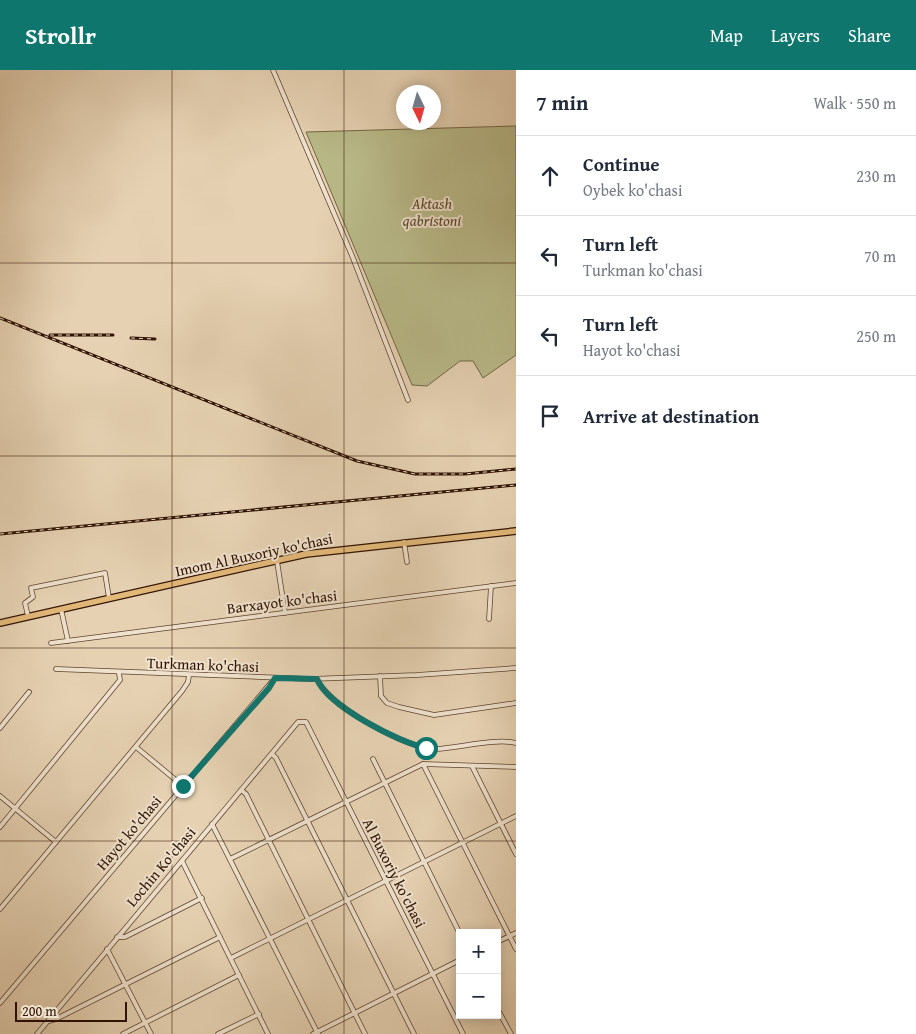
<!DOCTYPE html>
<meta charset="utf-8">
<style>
:root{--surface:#fff;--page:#f6f6f7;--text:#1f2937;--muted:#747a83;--line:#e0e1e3;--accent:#0f766e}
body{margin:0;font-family:"Gentium Book Plus",serif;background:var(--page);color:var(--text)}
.controls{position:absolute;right:15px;bottom:15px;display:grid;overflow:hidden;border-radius:0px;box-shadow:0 2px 12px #0003}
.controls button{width:45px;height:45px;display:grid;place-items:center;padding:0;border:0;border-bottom:1px solid var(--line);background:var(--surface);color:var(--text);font:25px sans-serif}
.compass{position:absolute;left:396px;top:15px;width:45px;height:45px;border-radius:50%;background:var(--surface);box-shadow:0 2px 12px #0003;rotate:175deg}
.scale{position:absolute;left:15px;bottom:12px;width:112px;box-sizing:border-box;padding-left:5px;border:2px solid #301302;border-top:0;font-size:14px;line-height:18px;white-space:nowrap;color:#301302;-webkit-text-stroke:4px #efe2ce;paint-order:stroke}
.stop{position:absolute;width:15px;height:15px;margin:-11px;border:4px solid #0f766e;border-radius:50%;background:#fff}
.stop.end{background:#0f766e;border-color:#fff;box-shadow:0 1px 5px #0008}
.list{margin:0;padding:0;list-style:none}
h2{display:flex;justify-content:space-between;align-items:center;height:65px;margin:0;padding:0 20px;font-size:21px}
h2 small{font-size:16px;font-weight:400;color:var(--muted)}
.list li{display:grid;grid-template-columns:32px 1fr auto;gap:15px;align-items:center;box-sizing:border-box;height:80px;padding:0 20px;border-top:1px solid var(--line)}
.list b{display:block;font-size:19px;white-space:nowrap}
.list p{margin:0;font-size:16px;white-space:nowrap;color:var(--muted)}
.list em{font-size:16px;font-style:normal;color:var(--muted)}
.icon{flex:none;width:28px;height:28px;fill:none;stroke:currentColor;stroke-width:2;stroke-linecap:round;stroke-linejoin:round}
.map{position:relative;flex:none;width:516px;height:964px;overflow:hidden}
header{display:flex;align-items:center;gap:30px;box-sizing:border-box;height:70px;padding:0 25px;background:var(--accent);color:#fff}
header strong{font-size:24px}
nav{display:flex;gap:28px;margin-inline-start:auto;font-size:18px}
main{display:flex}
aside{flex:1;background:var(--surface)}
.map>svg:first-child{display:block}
.green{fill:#b9ba89;stroke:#746646}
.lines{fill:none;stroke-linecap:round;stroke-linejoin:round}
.street-casing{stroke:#5e432e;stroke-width:5.5}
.primary-casing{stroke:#301302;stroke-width:8}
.street{stroke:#efe2ce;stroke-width:4}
.primary{stroke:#e3b97a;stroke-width:5.5}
.rail-casing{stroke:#301302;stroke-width:3}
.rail{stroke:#efe2ce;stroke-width:1;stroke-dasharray:4;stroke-linecap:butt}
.route{stroke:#0f766e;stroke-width:6}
.grid{fill:none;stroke:#301302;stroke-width:1;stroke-opacity:0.55}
.labels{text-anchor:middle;stroke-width:4;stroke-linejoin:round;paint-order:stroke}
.park-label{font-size:15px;font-style:italic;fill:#59452a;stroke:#efe2ce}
.street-label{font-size:15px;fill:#301302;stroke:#efe2ce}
</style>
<header>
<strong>Strollr</strong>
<nav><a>Map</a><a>Layers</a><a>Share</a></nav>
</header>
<main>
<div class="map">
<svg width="516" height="964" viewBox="0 0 516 964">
<rect width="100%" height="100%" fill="#e6d2b3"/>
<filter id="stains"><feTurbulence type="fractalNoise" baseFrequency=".004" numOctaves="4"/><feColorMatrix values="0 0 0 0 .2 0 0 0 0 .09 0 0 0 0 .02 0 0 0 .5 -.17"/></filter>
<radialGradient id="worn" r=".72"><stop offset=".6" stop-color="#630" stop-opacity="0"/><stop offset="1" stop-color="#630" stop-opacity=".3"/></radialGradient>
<path class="green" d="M 516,56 L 516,285 L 483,308 L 473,291 L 460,291 L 427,316 L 412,315 L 306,62 Z"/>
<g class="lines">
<g class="street-casing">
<g id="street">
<path d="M 273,0 L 353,188 L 408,330"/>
<path d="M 404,472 L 407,492"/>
<path d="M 277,491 L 285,543"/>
<path d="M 61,539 L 68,571"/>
<path d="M 28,546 L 25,533 L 33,527 L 31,518 L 105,503 L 109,528"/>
<path d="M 489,549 L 491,516"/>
<path d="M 51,573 L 516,513"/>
<path d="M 56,599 L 311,609 L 417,605 L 516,598"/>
<path d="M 380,606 L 381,626 L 387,633 L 399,637 L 434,645 L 516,633"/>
<path d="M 317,609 C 327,635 408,680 436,679 C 458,678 496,668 516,673"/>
<path d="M 0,658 L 29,622"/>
<path d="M 136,677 L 183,716"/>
<path d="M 272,684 L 276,688 L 414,964"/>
<path d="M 373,689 L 460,864"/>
<path d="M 423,694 L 516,879"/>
<path d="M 472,696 L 516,784"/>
<path d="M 241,720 L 246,724 L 365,964"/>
<path d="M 0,726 L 56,772"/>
<path d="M 212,754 L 318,964"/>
<path d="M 0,757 L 120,610 L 119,603"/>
<path d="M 230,789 L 423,694 L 516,697"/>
<path d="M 182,791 L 268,964"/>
<path d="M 0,839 L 182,621 L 188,612 L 189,605"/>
<path d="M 117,867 L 125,867 L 202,828"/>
<path d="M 497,872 L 516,863"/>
<path d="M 107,879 L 151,964"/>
<path d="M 231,888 L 516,746"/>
<path d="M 0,933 L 275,608"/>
<path d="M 497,938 L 511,964"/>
<path d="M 49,951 L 56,949 L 220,867"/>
<path d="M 37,964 L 298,652 L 306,652 L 463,964"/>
<path d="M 123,964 L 239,905"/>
<path d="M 218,964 L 259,944"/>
<path d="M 313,964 L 460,890"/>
</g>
</g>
<g class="primary-casing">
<path id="primary" d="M 0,553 L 306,484 L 516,461"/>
</g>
<use href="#street" class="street"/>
<use href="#primary" class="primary"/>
<g class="rail-casing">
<g id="rail">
<path d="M 0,248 L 357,391 L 415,404 L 465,404 L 516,399"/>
<path d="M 50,265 L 113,265"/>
<path d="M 131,268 L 155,269"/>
<path d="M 0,464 L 516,415"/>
</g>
</g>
<use href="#rail" class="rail"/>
</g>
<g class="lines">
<path class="route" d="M 183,716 L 269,618 L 275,608 L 317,609 C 328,636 398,672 426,678"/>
</g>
<path class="grid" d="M 172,0 L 172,964M 344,0 L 344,964M 0,193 L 516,193M 0,386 L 516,386M 0,578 L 516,578M 0,771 L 516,771"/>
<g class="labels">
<g class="park-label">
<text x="432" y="139">Aktash<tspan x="432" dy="17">qabristoni</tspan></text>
</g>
<g class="street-label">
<text transform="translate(254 485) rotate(-12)" y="5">Imom Al Buxoriy ko'chasi</text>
<text transform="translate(282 532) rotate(-7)" y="5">Barxayot ko'chasi</text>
<text transform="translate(203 595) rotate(2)" y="5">Turkman ko'chasi</text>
<text transform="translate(129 763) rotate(-50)" y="5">Hayot ko'chasi</text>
<text transform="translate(161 797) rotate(-50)" y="5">Lochin Ko'chasi</text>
<text transform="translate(394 803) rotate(63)" y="5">Al Buxoriy ko'chasi</text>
</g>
</g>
<rect width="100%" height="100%" filter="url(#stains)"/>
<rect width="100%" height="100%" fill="url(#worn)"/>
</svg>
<div class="controls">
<button>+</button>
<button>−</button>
</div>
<svg class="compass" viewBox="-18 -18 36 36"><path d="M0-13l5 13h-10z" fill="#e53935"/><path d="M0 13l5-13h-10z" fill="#747a83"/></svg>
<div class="scale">200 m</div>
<div class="stop" style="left:426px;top:678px"></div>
<div class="stop end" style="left:183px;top:716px"></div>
</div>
<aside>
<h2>7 min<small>Walk · 550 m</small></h2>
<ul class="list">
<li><svg class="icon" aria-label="ahead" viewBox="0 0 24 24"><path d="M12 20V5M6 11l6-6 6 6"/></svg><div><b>Continue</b><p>Oybek ko'chasi</p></div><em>230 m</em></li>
<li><svg class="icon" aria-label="left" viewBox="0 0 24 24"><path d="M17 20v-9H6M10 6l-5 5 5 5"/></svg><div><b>Turn left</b><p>Turkman ko'chasi</p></div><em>70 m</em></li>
<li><svg class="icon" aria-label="left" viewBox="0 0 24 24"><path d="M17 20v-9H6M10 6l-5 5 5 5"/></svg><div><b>Turn left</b><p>Hayot ko'chasi</p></div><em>250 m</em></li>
<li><svg class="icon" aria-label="arrive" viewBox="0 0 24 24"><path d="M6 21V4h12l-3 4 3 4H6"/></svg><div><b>Arrive at destination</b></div></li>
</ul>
</aside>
</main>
